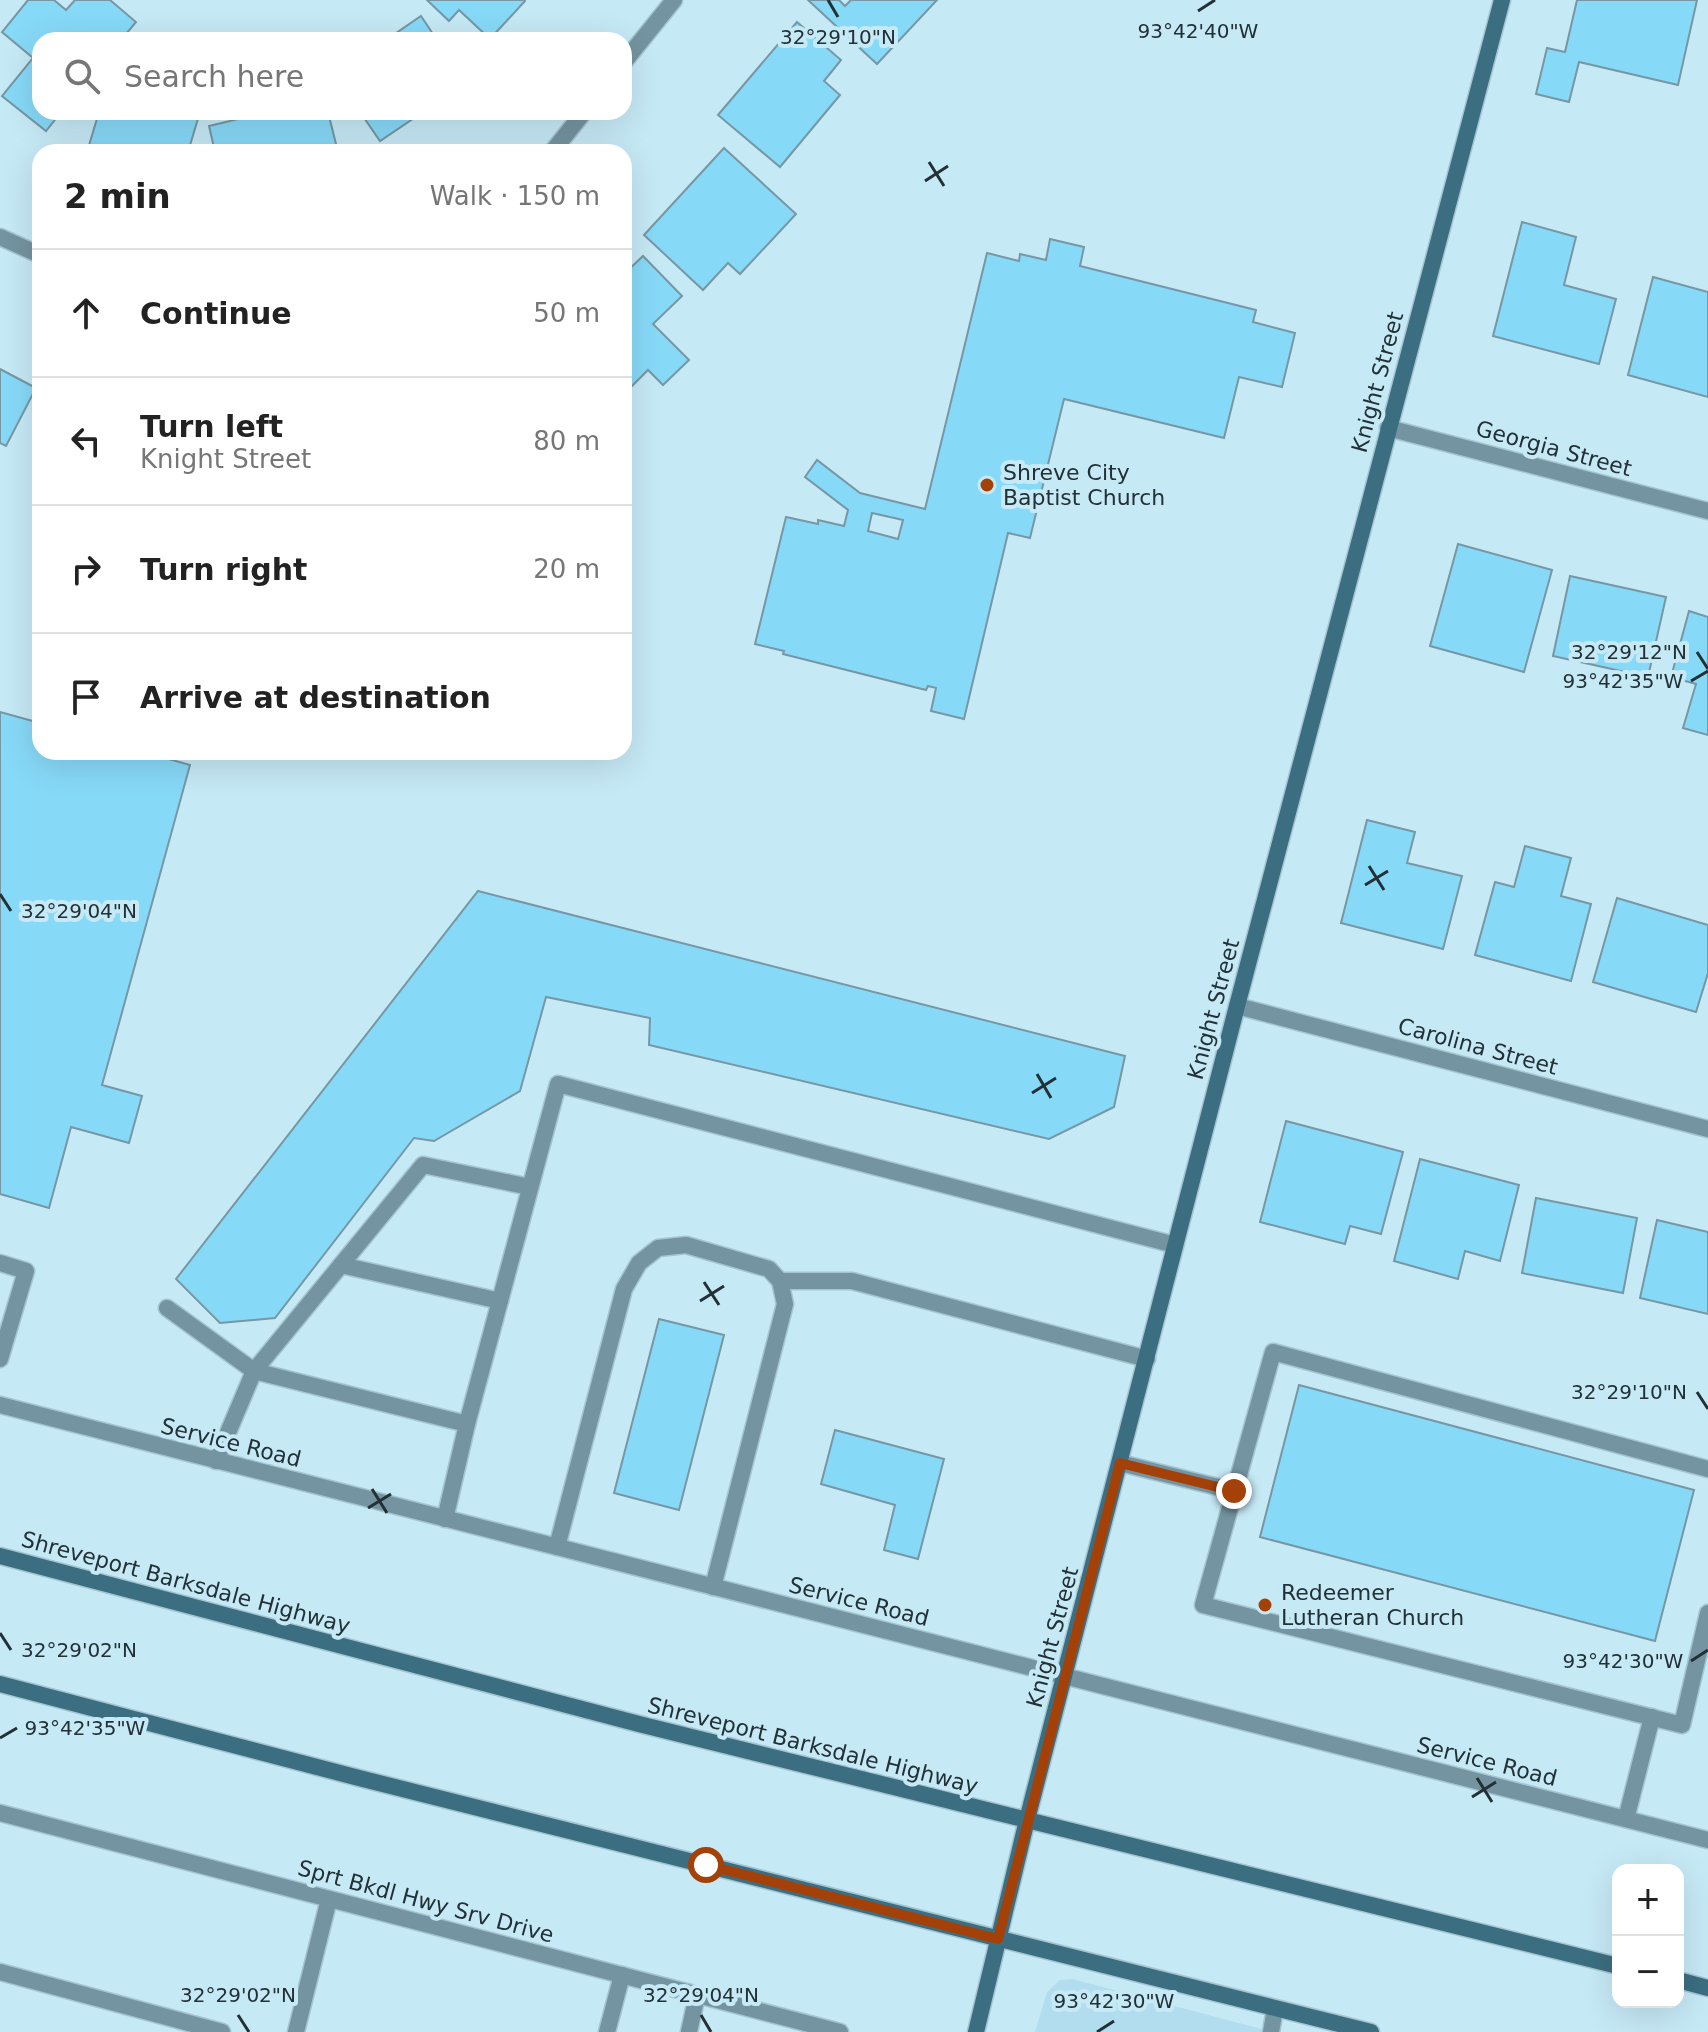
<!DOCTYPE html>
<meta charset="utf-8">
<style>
:root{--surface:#fff;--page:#f6f6f6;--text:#222;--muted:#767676;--line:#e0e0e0}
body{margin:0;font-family:"DejaVu Sans",sans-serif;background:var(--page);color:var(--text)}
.controls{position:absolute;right:24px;bottom:24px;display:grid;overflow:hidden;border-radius:16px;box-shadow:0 8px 32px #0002}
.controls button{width:72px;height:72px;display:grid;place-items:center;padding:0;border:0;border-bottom:2px solid var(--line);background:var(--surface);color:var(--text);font:40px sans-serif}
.stop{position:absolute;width:24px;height:24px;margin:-18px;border:6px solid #a44108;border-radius:50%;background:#fff}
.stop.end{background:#a44108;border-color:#fff;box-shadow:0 2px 8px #0008}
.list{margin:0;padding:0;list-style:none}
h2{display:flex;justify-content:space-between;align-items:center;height:104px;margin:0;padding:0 32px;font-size:34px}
h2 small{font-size:26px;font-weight:400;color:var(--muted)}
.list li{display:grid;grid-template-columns:52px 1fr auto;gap:24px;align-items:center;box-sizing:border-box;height:128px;padding:0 32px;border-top:2px solid var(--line)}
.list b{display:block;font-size:30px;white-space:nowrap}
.list p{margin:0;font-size:26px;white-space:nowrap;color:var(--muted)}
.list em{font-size:26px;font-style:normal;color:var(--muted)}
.icon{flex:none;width:44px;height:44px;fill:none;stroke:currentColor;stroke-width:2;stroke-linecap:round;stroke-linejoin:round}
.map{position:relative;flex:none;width:1708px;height:2032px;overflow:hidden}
.search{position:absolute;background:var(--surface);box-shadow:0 8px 32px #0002;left:32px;top:32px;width:600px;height:88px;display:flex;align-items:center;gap:20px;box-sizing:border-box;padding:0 28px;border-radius:24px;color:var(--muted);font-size:30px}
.panel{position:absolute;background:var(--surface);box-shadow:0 8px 32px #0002;left:32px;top:144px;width:600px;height:616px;border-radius:24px}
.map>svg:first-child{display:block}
.built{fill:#b2ddee}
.building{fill:#87d9f8;stroke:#7697a3;stroke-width:2;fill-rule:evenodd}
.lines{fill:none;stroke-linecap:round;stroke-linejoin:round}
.lane-casing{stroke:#a5c4d0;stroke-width:19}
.street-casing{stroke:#a5c4d0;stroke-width:19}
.secondary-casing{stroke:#a5c4d0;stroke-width:19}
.lane{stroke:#7494a1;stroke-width:16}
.street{stroke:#7494a1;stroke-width:16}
.secondary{stroke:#3b6e81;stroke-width:16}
.route{stroke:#a44108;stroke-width:10}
.ticks{fill:none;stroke:#233036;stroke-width:3}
.poi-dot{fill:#a44108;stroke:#c6e9f6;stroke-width:3}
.labels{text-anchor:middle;stroke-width:8;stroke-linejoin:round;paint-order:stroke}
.street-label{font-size:22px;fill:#233036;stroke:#c6e9f6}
.poi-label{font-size:22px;fill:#233036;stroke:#c6e9f6;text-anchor:start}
.ticks-label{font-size:20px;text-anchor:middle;fill:#233036;stroke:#c6e9f6;stroke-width:8;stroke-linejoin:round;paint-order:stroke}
</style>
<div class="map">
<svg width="1708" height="2032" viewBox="0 0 1708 2032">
<rect width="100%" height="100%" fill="#c6e9f6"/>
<path class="built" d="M 1072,1979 L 1273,2032 L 1035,2032 L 1047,1992 L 1060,1980 Z"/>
<g class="building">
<path d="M 28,0 L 54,0 L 66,10 L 75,0 L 110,0 L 136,22 L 121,40 L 40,40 L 40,112 L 61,112 L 46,131 L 2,96 L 33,58 L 2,32 Z"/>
<path d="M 427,0 L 524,0 L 525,1 L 490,39 L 459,10 L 449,21 Z"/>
<path d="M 808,0 L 839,0 L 845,6 L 851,0 L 937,0 L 877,64 Z"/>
<path d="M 1577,0 L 1697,0 L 1678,85 L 1579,62 L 1569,102 L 1536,94 L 1547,48 L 1565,52 Z"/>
<path d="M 421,16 L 437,40 L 386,40 Z"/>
<path d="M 797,22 L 841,60 L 824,81 L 840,95 L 780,167 L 718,115 Z"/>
<path d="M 99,112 L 200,112 L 188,152 L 87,152 Z"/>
<path d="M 267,112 L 328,112 L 338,152 L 215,152 L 209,126 Z"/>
<path d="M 360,112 L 423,112 L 380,141 Z"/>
<path d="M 724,148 L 796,214 L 740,274 L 728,263 L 703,290 L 644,235 Z"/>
<path d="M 1522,222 L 1576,237 L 1564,285 L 1616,299 L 1599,364 L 1493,336 Z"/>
<path d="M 1050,239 L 1084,247 L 1080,266 L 1256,310 L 1253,322 L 1295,333 L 1282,387 L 1239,377 L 1224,438 L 1064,399 L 1030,538 L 1008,533 L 964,719 L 931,711 L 936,688 L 928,686 L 926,690 L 783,654 L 784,651 L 755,644 L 786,517 L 818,524 L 818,520 L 844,526 L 848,510 L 805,477 L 817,460 L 860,493 L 925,509 L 987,253 L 1019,261 L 1020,254 L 1046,260 ZM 872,513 L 903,520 L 898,539 L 868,531 Z"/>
<path d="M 643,256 L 682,296 L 653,324 L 689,360 L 663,385 L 648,370 L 624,394 L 624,274 Z"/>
<path d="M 1653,277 L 1708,292 L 1708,397 L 1628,375 Z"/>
<path d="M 0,369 L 36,388 L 6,446 L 0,443 Z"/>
<path d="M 1458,544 L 1552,570 L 1524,672 L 1430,646 Z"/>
<path d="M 1570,576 L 1666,597 L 1648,677 L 1553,656 Z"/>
<path d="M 1689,611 L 1708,617 L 1708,735 L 1683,728 L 1696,684 L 1671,677 Z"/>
<path d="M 0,712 L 40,723 L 40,752 L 144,752 L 190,765 L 102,1085 L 142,1096 L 129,1143 L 71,1127 L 49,1208 L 0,1194 Z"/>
<path d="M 1367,820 L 1415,832 L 1407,863 L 1462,876 L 1443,949 L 1341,923 Z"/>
<path d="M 1525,846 L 1571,858 L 1561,896 L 1591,904 L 1571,981 L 1475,955 L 1495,882 L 1514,887 Z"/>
<path d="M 478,891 L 1125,1056 L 1114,1107 L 1049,1139 L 649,1045 L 650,1018 L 546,997 L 520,1091 L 434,1141 L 414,1138 L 275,1318 L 220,1323 L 176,1279 Z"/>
<path d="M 1617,898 L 1708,925 L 1708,973 L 1696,1012 L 1593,982 Z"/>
<path d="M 1286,1121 L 1403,1152 L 1381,1234 L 1350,1226 L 1345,1244 L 1260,1222 Z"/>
<path d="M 1420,1159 L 1519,1185 L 1500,1261 L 1465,1251 L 1458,1279 L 1394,1261 Z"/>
<path d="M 1536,1198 L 1637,1218 L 1623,1293 L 1522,1273 Z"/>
<path d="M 1657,1220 L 1708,1232 L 1708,1314 L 1640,1298 Z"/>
<path d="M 659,1319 L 724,1335 L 679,1510 L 614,1493 Z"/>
<path d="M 1299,1385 L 1694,1490 L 1655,1641 L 1260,1537 Z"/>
<path d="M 835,1430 L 944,1459 L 918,1559 L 884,1550 L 895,1505 L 821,1484 Z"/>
</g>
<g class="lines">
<g class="lane-casing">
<g id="lane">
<path d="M 0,1263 L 26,1271 L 0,1359"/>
<path d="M 341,1265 L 500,1301"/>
<path d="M 780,1281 L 852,1281 L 1147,1359"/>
<path d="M 167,1308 L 254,1371 L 423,1165 L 530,1187"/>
<path d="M 467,1424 L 558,1084 L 1175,1245"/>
<path d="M 216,1461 L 254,1371 L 467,1424 L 445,1519"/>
<path d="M 1120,1463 L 1234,1491"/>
<path d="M 1708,1469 L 1273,1352 L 1203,1605 L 1682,1725 L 1708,1613"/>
<path d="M 557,1547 L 624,1289 L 639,1263 L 658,1248 L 686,1245 L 769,1269 L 780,1281 L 785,1304 L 713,1587"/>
<path d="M 1626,1819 L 1652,1717"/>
<path d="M 0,1972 L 222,2032"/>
<path d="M 296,2032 L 329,1899"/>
<path d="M 607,2032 L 622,1975"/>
<path d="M 689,2032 L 697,1995"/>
<path d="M 1271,2032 L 1275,2009"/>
</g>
</g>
<g class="street-casing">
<g id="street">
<path d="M 624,62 L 674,0"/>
<path d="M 552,152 L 584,112"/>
<path d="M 0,237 L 40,255"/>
<path d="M 1388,428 L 1708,511"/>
<path d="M 1237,1006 L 1708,1129"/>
<path d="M 0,1405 L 1708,1840"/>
<path d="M 0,1813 L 840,2032"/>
</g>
</g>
<g class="secondary-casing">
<g id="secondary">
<path d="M 0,1556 L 639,1724 L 1618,1966"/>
<path d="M 0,1684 L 359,1778 L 1371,2032"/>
<path d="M 1678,1980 L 1708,1988"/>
<path d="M 976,2032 L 1027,1820 L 1237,1006 L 1502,0"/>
</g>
</g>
<use href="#lane" class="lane"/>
<use href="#street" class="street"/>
<use href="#secondary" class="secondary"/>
</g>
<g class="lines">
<path class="route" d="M 706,1865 L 998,1939 L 1120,1463 L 1234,1491"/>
</g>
<path class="ticks" d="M 828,0 L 838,17M 1198,11 L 1215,0M 929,162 L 944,186M 925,181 L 948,166M 1697,652 L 1708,669M 1691,681 L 1708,671M 1369,866 L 1384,890M 1365,885 L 1388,871M 0,894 L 11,911M 1037,1074 L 1051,1098M 1032,1093 L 1056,1078M 704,1282 L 719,1305M 700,1301 L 724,1286M 1697,1392 L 1708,1409M 372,1489 L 387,1513M 368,1508 L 391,1494M 0,1633 L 11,1650M 1691,1661 L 1708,1650M 0,1738 L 17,1728M 1477,1778 L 1492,1802M 1472,1797 L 1496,1782M 238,2015 L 249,2032M 701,2015 L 711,2032M 1097,2032 L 1114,2021"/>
<g class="poi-dot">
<circle cx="987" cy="485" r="8"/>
<circle cx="1265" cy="1605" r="8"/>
</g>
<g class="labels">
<g class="street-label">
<text transform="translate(1377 382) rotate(-75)" y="8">Knight Street</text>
<text transform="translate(1554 448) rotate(15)" y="8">Georgia Street</text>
<text transform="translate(1213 1009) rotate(-75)" y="8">Knight Street</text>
<text transform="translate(1478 1046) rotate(15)" y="8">Carolina Street</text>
<text transform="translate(231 1442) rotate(14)" y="8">Service Road</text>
<text transform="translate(186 1582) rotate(15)" y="8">Shreveport Barksdale Highway</text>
<text transform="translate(859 1601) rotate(14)" y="8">Service Road</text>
<text transform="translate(1052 1637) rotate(-75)" y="8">Knight Street</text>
<text transform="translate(813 1745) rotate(14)" y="8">Shreveport Barksdale Highway</text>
<text transform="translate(1487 1761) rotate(14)" y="8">Service Road</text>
<text transform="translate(426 1901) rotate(15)" y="8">Sprt Bkdl Hwy Srv Drive</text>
</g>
<g class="poi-label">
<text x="1003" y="480">Shreve City<tspan x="1003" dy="25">Baptist Church</tspan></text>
<text x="1281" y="1600">Redeemer<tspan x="1281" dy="25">Lutheran Church</tspan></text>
</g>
</g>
<g class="ticks-label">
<text x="1198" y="38">93°42'40"W</text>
<text x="838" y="44">32°29'10"N</text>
<text x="1629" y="659">32°29'12"N</text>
<text x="1623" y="688">93°42'35"W</text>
<text x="79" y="918">32°29'04"N</text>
<text x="1629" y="1399">32°29'10"N</text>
<text x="79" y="1657">32°29'02"N</text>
<text x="1623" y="1668">93°42'30"W</text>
<text x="85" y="1735">93°42'35"W</text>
<text x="238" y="2002">32°29'02"N</text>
<text x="701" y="2002">32°29'04"N</text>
<text x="1114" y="2008">93°42'30"W</text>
</g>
</svg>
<div class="controls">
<button>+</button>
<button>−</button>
</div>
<div class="stop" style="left:706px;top:1865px"></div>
<div class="stop end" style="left:1234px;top:1491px"></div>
<div class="search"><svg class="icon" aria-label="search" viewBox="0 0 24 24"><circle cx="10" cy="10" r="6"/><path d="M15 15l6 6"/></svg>Search here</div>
<section class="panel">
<h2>2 min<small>Walk · 150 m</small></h2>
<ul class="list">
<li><svg class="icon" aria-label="ahead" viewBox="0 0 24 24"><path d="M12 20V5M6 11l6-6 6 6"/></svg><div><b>Continue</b></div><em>50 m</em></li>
<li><svg class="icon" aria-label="left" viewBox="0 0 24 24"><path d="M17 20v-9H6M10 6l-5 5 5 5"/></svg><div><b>Turn left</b><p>Knight Street</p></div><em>80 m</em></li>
<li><svg class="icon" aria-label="right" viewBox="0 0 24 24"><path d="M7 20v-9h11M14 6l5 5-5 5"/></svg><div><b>Turn right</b></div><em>20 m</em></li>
<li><svg class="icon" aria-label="arrive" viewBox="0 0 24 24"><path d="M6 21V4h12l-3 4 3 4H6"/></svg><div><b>Arrive at destination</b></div></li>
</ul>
</section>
</div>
